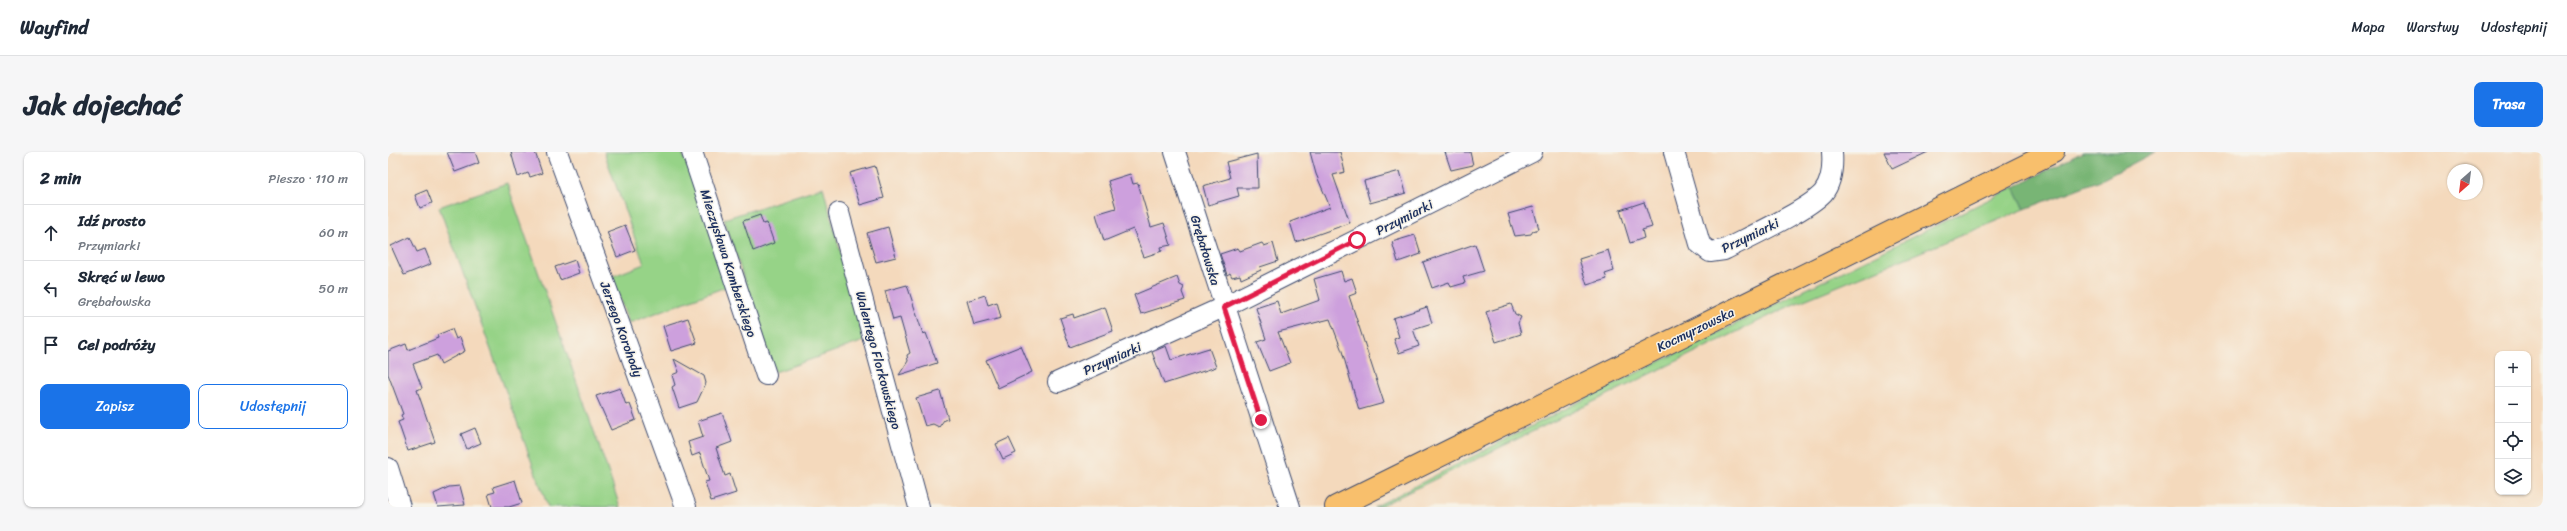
<!DOCTYPE html>
<html lang="pl">
<meta charset="utf-8">
<style>
:root{--surface:#fff;--page:#f6f6f7;--text:#1f2937;--muted:#747a83;--line:#e0e1e3;--accent:#1a73e8}
body{margin:0;font-family:Sriracha,sans-serif;background:var(--page);color:var(--text)}
.controls{position:absolute;right:12px;bottom:12px;display:grid;overflow:hidden;border-radius:8px;box-shadow:0 1px 3px #0004}
.controls button{width:36px;height:36px;display:grid;place-items:center;padding:0;border:0;border-bottom:1px solid var(--line);background:var(--surface);color:var(--text);font:20px sans-serif}
.compass{position:absolute;left:2059px;top:12px;width:36px;height:36px;border-radius:50%;background:var(--surface);box-shadow:0 1px 3px #0004;rotate:208deg}
.stop{position:absolute;width:12px;height:12px;margin:-9px;border:3px solid #e11d48;border-radius:50%;background:#fff}
.stop.end{background:#e11d48;border-color:#fff;box-shadow:0 1px 4px #0008}
.list{margin:0;padding:0;list-style:none}
h2{display:flex;justify-content:space-between;align-items:center;height:52px;margin:0;padding:0 16px;font-size:17px}
h2 small{font-size:13px;font-weight:400;color:var(--muted)}
.list li{display:grid;grid-template-columns:26px 1fr auto;gap:12px;align-items:center;box-sizing:border-box;height:56px;padding:0 16px;border-top:1px solid var(--line)}
.list b{display:block;font-size:15px;white-space:nowrap}
.list p{margin:0;font-size:13px;white-space:nowrap;color:var(--muted)}
.list em{font-size:13px;font-style:normal;color:var(--muted)}
.actions{display:flex;gap:8px;padding:12px 16px}
.actions a{flex:1;padding:9px 0;border:1px solid var(--accent);border-radius:8px;text-align:center;font-size:14px;color:var(--accent)}
.actions .main{background:var(--accent);color:#fff}
.icon{flex:none;width:22px;height:22px;fill:none;stroke:currentColor;stroke-width:2;stroke-linecap:round;stroke-linejoin:round}
.map{position:relative;flex:none;width:2155px;height:355px;overflow:hidden;border-radius:8px}
header{display:flex;align-items:center;gap:24px;box-sizing:border-box;height:56px;padding:0 20px;background:var(--surface);border-bottom:1px solid var(--line)}
header strong{font-size:19px}
nav{display:flex;gap:22px;margin-inline-start:auto;font-size:14px}
.intro{display:flex;align-items:center;justify-content:space-between;box-sizing:border-box;height:96px;padding:0 24px}
h1{margin:0;font-size:28px}
.button{padding:10px 18px;border-radius:8px;background:var(--accent);color:#fff;font-size:14px;font-weight:700}
main{display:flex;gap:24px;padding:0 24px}
aside{flex:1;background:var(--surface);border-radius:8px;box-shadow:0 1px 3px #0004}
.map>svg:first-child{display:block}
.green{fill:#96d387;stroke:#588172}
.forest{fill:#78b574;stroke:#4a7269}
.building{fill:#cda0dd}
.lines{fill:none;stroke-linecap:round;stroke-linejoin:round}
.minor-casing{stroke:#3c486c;stroke-width:22}
.major-casing{stroke:#3c486c;stroke-width:24}
.minor{stroke:#fff;stroke-width:20}
.major{stroke:#f8bf6c;stroke-width:22}
.route{stroke:#e11d48;stroke-width:5}
.labels{text-anchor:middle;stroke-width:3;stroke-linejoin:round;paint-order:stroke}
.street-label{font-size:13px;fill:#1b2f5e;stroke:#f7f3e8}
</style>
<header>
<strong>Wayfind</strong>
<nav><a>Mapa</a><a>Warstwy</a><a>Udostępnij</a></nav>
</header>
<div class="intro"><h1>Jak dojechać</h1><a class="button">Trasa</a></div>
<main>
<aside>
<h2>2 min<small>Pieszo · 110 m</small></h2>
<ul class="list">
<li><svg class="icon" aria-label="ahead" viewBox="0 0 24 24"><path d="M12 20V5M6 11l6-6 6 6"/></svg><div><b>Idź prosto</b><p>Przymiarki</p></div><em>60 m</em></li>
<li><svg class="icon" aria-label="left" viewBox="0 0 24 24"><path d="M17 20v-9H6M10 6l-5 5 5 5"/></svg><div><b>Skręć w lewo</b><p>Grębałowska</p></div><em>50 m</em></li>
<li><svg class="icon" aria-label="arrive" viewBox="0 0 24 24"><path d="M6 21V4h12l-3 4 3 4H6"/></svg><div><b>Cel podróży</b></div></li>
</ul>
<div class="actions"><a class="main">Zapisz</a><a>Udostępnij</a></div>
</aside>
<div class="map">
<svg width="2155" height="355" viewBox="0 0 2155 355">
<rect width="100%" height="100%" fill="#f7f3e8"/>
<filter id="ink" filterUnits="userSpaceOnUse"><feTurbulence type="fractalNoise" baseFrequency=".025" numOctaves="2"/><feDisplacementMap in="SourceGraphic" scale="8" xChannelSelector="R" yChannelSelector="G"/><feConvolveMatrix kernelMatrix="1 2 1 2 8 2 1 2 1" color-interpolation-filters="sRGB"/></filter>
<filter id="wash" filterUnits="userSpaceOnUse"><feTurbulence type="fractalNoise" baseFrequency=".012" numOctaves="4" result="noise"/><feDisplacementMap in="SourceGraphic" scale="16" xChannelSelector="R" yChannelSelector="G"/><feGaussianBlur stdDeviation="0.9" result="paint"/><feColorMatrix in="noise" values="0 0 0 0 0 0 0 0 0 0 0 0 0 0 0 0 0 1.4 0 .05"/><feComposite in="paint" operator="in"/></filter>
<g filter="url(#wash)">
<rect width="100%" height="100%" fill="#f4d9bc"/>
<g class="green">
<path d="M 216,0 L 294,0 L 343,133 L 241,171 L 223,125 L 256,112 Z"/>
<path d="M 119,31 L 222,325 L 232,355 L 160,355 L 51,55 Z"/>
<path d="M 435,35 L 476,189 L 387,220 L 336,67 Z"/>
<path d="M 1626,35 L 1637,57 L 1404,153 L 990,355 L 986,355 L 1226,232 Z"/>
</g>
<path class="forest" d="M 1695,0 L 1767,0 L 1715,27 L 1637,57 L 1626,35 Z"/>
<g id="blocks">
<g class="building">
<path d="M 59,0 L 87,0 L 91,11 L 67,20 Z"/>
<path d="M 123,0 L 147,0 L 154,21 L 142,25 L 140,21 L 130,25 Z"/>
<path d="M 922,0 L 952,0 L 957,20 L 945,23 L 962,71 L 908,90 L 902,70 L 942,55 L 928,22 Z"/>
<path d="M 1057,0 L 1082,0 L 1085,13 L 1063,18 Z"/>
<path d="M 1496,0 L 1540,0 L 1504,17 Z"/>
<path d="M 869,2 L 870,36 L 849,36 L 851,44 L 820,53 L 815,34 L 842,26 L 838,10 Z"/>
<path d="M 487,14 L 496,46 L 472,53 L 462,21 Z"/>
<path d="M 1012,19 L 1018,41 L 982,51 L 976,29 Z"/>
<path d="M 742,22 L 745,32 L 750,31 L 763,75 L 776,71 L 783,93 L 773,95 L 774,99 L 756,105 L 745,77 L 716,89 L 708,62 L 728,56 L 720,29 Z"/>
<path d="M 39,38 L 44,51 L 32,56 L 27,43 Z"/>
<path d="M 1256,50 L 1264,75 L 1254,78 L 1256,86 L 1242,91 L 1232,58 Z"/>
<path d="M 1145,55 L 1151,77 L 1145,79 L 1143,82 L 1127,84 L 1120,62 Z"/>
<path d="M 372,63 L 375,72 L 379,71 L 386,91 L 365,99 L 355,69 Z"/>
<path d="M 237,73 L 247,98 L 229,105 L 219,80 Z"/>
<path d="M 500,75 L 508,105 L 488,110 L 479,81 Z"/>
<path d="M 1027,83 L 1033,102 L 1010,110 L 1004,90 Z"/>
<path d="M 22,85 L 29,100 L 37,97 L 43,112 L 16,123 L 3,94 Z"/>
<path d="M 874,91 L 876,94 L 885,91 L 890,109 L 872,115 L 873,118 L 853,127 L 852,123 L 844,125 L 842,121 L 839,123 L 832,102 L 850,96 L 852,99 Z"/>
<path d="M 1087,92 L 1096,119 L 1075,125 L 1077,131 L 1063,135 L 1061,130 L 1044,136 L 1035,110 Z"/>
<path d="M 1220,98 L 1226,119 L 1217,122 L 1219,127 L 1199,133 L 1191,107 Z"/>
<path d="M 187,108 L 191,121 L 172,128 L 167,115 Z"/>
<path d="M 953,119 L 956,129 L 964,126 L 969,141 L 961,144 L 996,251 L 971,258 L 954,199 L 942,167 L 890,180 L 902,211 L 881,219 L 869,190 L 878,187 L 868,156 L 889,149 L 893,162 L 932,148 L 926,127 Z"/>
<path d="M 789,125 L 792,133 L 796,135 L 794,140 L 797,148 L 753,162 L 746,143 Z"/>
<path d="M 519,133 L 535,182 L 538,181 L 549,211 L 511,223 L 520,209 L 519,203 L 522,201 L 512,166 L 505,168 L 497,139 Z"/>
<path d="M 597,143 L 600,153 L 609,150 L 613,166 L 586,173 L 579,149 Z"/>
<path d="M 1123,152 L 1127,162 L 1133,165 L 1130,171 L 1133,182 L 1108,190 L 1098,160 Z"/>
<path d="M 717,155 L 725,179 L 682,195 L 672,166 L 685,162 L 686,166 Z"/>
<path d="M 1039,155 L 1044,171 L 1025,177 L 1031,194 L 1011,201 L 1006,187 L 1011,185 L 1005,166 Z"/>
<path d="M 300,166 L 309,191 L 283,199 L 275,174 Z"/>
<path d="M 64,177 L 68,187 L 72,185 L 77,199 L 53,212 L 49,203 L 25,212 L 34,236 L 29,238 L 47,290 L 20,299 L 10,270 L 15,268 L 13,263 L 15,262 L 0,222 L 0,199 L 18,192 L 20,198 L 50,186 L 49,183 Z"/>
<path d="M 633,194 L 644,220 L 610,236 L 598,208 Z"/>
<path d="M 778,194 L 783,208 L 821,196 L 828,215 L 776,232 L 764,200 Z"/>
<path d="M 286,207 L 316,224 L 318,231 L 309,250 L 291,256 L 284,235 L 287,233 L 284,223 L 291,220 Z"/>
<path d="M 232,236 L 238,253 L 242,252 L 248,268 L 223,278 L 208,244 Z"/>
<path d="M 552,239 L 560,267 L 556,268 L 551,275 L 545,272 L 537,274 L 528,246 Z"/>
<path d="M 334,261 L 344,290 L 328,296 L 337,324 L 342,322 L 348,341 L 323,349 L 317,330 L 321,329 L 312,301 L 304,304 L 300,290 L 315,285 L 310,269 Z"/>
<path d="M 87,276 L 93,291 L 79,297 L 73,282 Z"/>
<path d="M 621,286 L 628,301 L 615,307 L 608,292 Z"/>
<path d="M 127,328 L 134,351 L 121,355 L 104,355 L 100,342 L 107,340 L 105,335 Z"/>
<path d="M 72,334 L 77,353 L 50,355 L 46,342 L 61,335 Z"/>
</g>
</g>
</g>
<g filter="url(#ink)">
<use href="#blocks" fill-opacity="0" stroke="#3c486c" stroke-width="1"/>
<g class="lines">
<g class="minor-casing">
<g id="minor">
<path d="M 169,0 L 298,355"/>
<path d="M 304,0 L 378,223"/>
<path d="M 787,0 L 902,355"/>
<path d="M 1286,0 L 1312,92 L 1322,100 L 1336,98 C 1361,85 1418,59 1435,41 C 1444,30 1445,13 1444,0"/>
<path d="M 451,61 L 531,355"/>
<path d="M 670,230 L 831,157 L 1144,0"/>
<path d="M 0,316 L 12,355"/>
</g>
</g>
<g class="major-casing">
<path id="major" d="M 948,355 L 1665,0"/>
</g>
<use href="#minor" class="minor"/>
<use href="#major" class="major"/>
</g>
</g>
<g class="lines" filter="url(#ink)">
<path class="route" d="M 873,268 L 836,155 L 969,88"/>
</g>
<g class="labels">
<g class="street-label">
<text transform="translate(1016 65) rotate(-27)" y="5">Przymiarki</text>
<text transform="translate(1362 83) rotate(-26)" y="5">Przymiarki</text>
<text transform="translate(818 98) rotate(73)" y="5">Grębałowska</text>
<text transform="translate(341 111) rotate(72)" y="5">Mieczysława Kamberskiego</text>
<text transform="translate(234 177) rotate(70)" y="5">Jerzego Korohody</text>
<text transform="translate(1307 177) rotate(-26)" y="5">Kocmyrzowska</text>
<text transform="translate(724 206) rotate(-24)" y="5">Przymiarki</text>
<text transform="translate(491 208) rotate(75)" y="5">Walentego Florkowskiego</text>
</g>
</g>
</svg>
<div class="controls">
<button>+</button>
<button>−</button>
<button><svg class="icon" aria-label="locate" viewBox="0 0 24 24"><circle cx="12" cy="12" r="6"/><path d="M12 2v4M12 18v4M2 12h4M18 12h4"/></svg></button>
<button><svg class="icon" aria-label="layers" viewBox="0 0 24 24"><path d="M12 4l9 5-9 5-9-5zM3 14l9 5 9-5"/></svg></button>
</div>
<svg class="compass" viewBox="-18 -18 36 36"><path d="M0-13l5 13h-10z" fill="#e53935"/><path d="M0 13l5-13h-10z" fill="#747a83"/></svg>
<div class="stop" style="left:969px;top:88px"></div>
<div class="stop end" style="left:873px;top:268px"></div>
</div>
</main>
